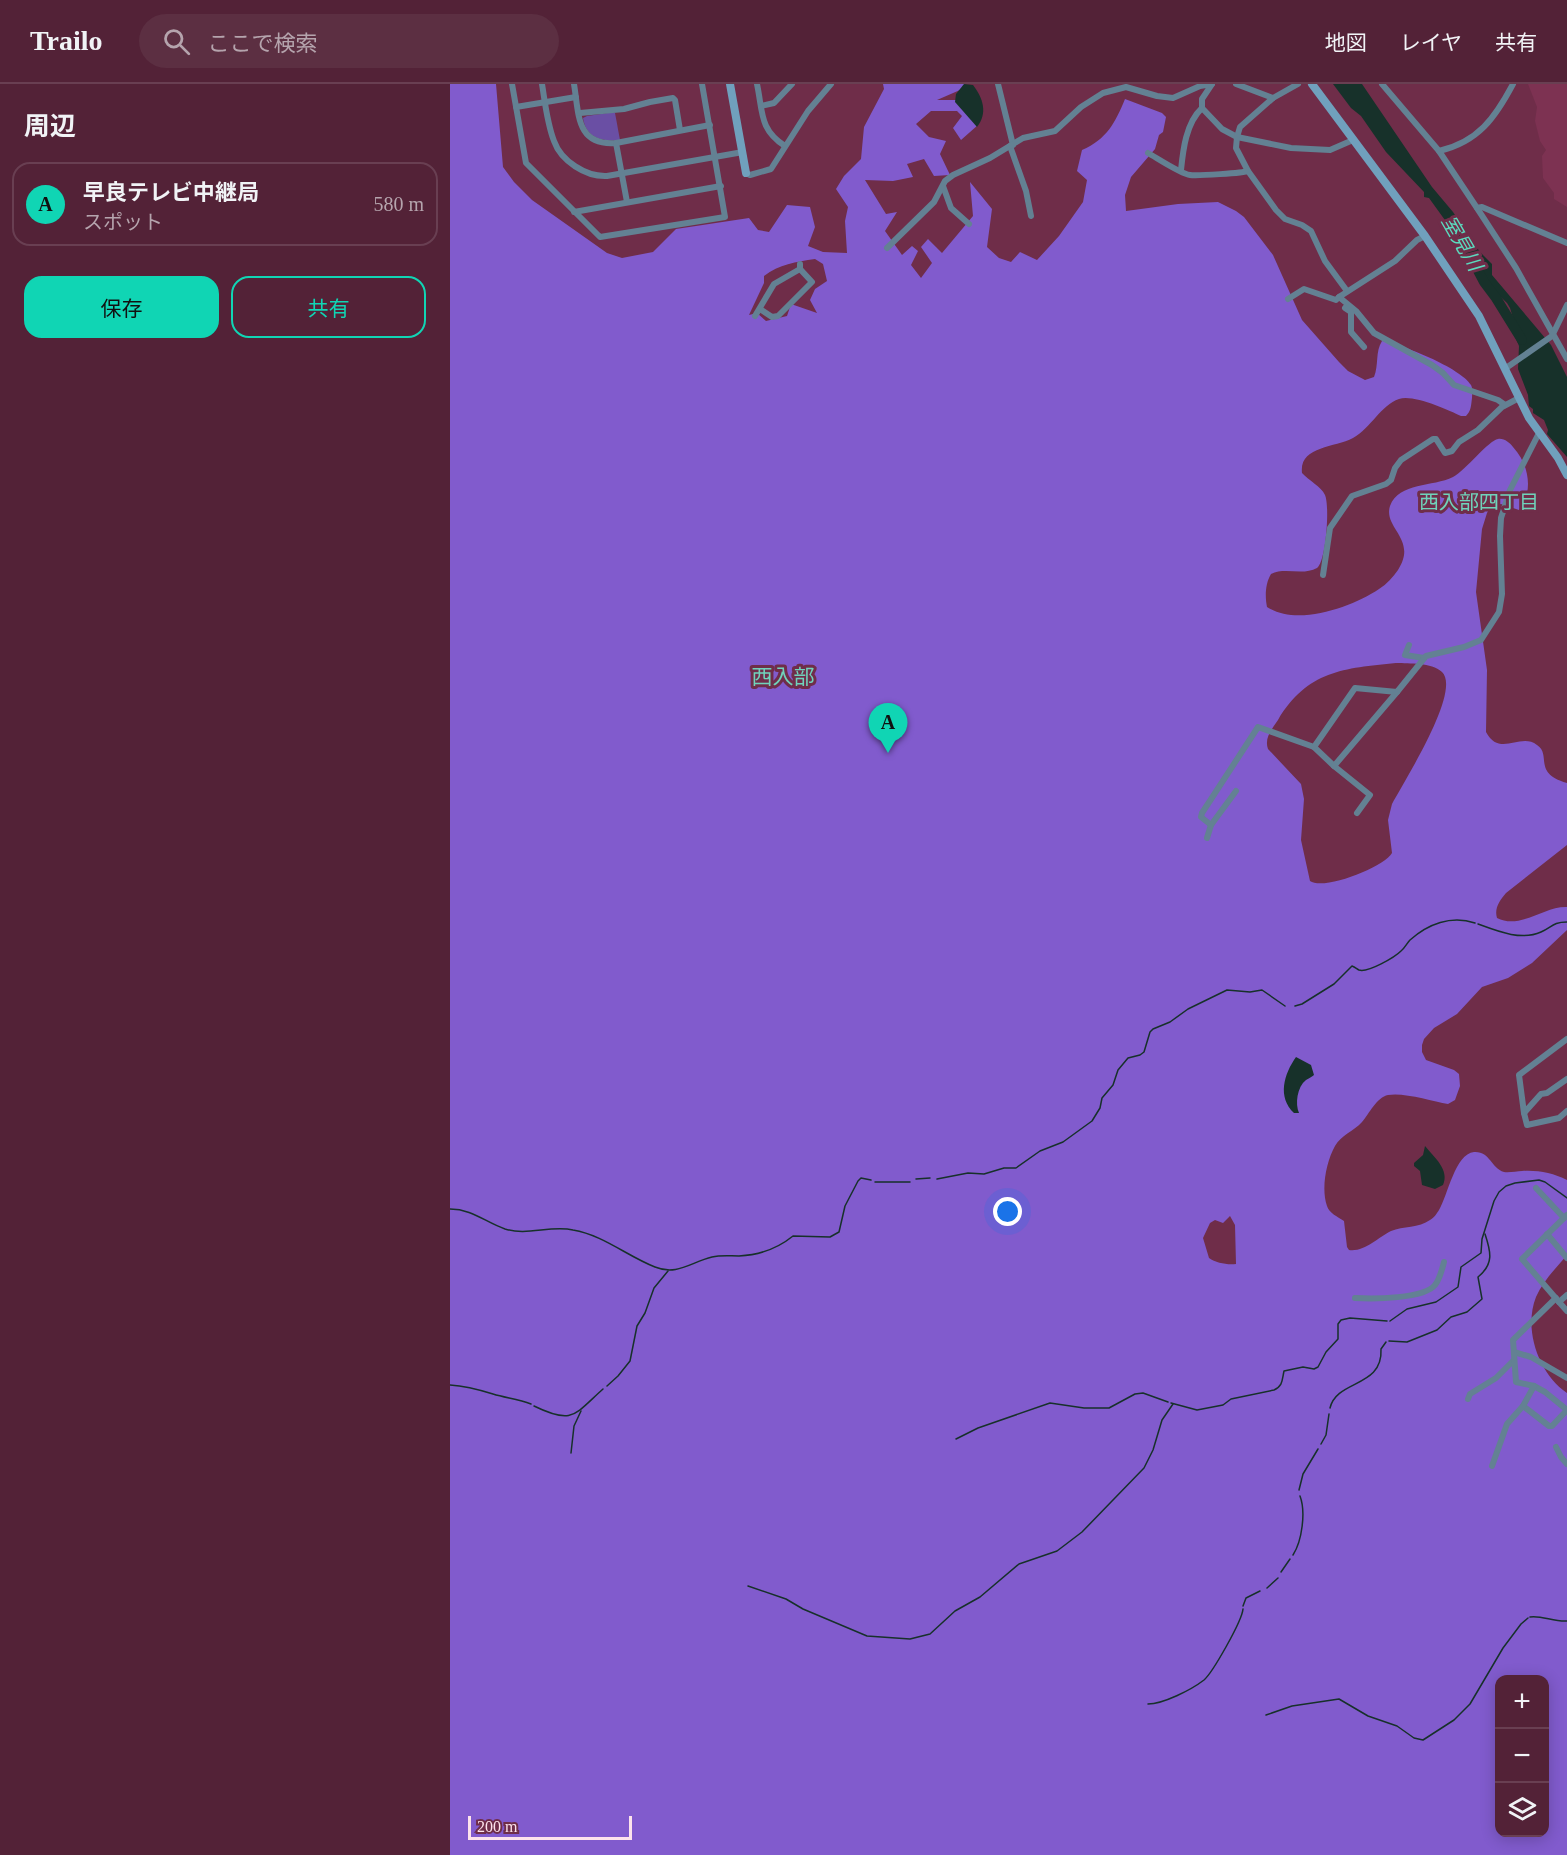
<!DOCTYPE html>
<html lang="ja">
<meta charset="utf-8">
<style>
:root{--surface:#532237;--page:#5c2f42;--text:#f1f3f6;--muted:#b5a4ad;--line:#693f52;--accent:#10d5b4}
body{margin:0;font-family:"Times New Roman","Noto Sans JP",serif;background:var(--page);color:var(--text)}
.controls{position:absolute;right:18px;bottom:18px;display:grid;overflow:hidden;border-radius:12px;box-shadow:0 3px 15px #0003}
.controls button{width:54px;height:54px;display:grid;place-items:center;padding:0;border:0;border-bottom:2px solid var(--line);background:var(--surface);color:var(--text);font:30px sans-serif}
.scale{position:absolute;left:18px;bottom:15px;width:164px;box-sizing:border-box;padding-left:6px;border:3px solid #fde3ec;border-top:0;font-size:16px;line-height:21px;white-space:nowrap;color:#fde3ec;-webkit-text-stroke:4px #6f2d49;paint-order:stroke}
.you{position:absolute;left:558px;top:1128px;width:21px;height:21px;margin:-15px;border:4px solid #fff;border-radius:50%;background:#1a73e8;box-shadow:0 0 0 9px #1a73e833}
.badge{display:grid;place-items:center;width:39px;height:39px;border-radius:50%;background:var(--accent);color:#111;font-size:20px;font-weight:700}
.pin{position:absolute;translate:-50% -50px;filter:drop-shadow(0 2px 3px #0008)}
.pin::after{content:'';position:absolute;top:32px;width:21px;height:18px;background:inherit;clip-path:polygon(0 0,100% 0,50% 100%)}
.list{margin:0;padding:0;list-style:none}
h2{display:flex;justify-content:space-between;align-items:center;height:78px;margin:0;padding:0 24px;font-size:26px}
h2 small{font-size:20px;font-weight:400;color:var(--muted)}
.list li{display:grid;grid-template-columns:39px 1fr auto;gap:18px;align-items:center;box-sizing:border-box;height:84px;margin:0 12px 12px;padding:0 12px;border:2px solid var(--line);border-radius:18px}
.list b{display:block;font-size:22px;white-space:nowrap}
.list p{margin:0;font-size:20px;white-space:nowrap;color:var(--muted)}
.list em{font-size:20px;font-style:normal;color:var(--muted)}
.actions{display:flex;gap:12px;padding:18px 24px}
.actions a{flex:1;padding:14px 0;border:2px solid var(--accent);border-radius:18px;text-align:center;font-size:21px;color:var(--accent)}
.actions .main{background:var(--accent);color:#111}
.icon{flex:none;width:33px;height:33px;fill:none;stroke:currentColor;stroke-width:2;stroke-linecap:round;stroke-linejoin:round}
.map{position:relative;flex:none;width:1117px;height:1771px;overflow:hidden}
header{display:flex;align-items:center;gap:36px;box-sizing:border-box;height:84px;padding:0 30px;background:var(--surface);border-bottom:2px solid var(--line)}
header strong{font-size:28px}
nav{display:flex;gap:33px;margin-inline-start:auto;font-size:21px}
.search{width:420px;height:54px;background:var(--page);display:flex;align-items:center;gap:15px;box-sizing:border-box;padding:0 21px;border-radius:33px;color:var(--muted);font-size:22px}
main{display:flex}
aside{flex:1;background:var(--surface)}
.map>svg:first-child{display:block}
.built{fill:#7d3252}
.green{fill:#6a4fa4}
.forest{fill:#815bcd;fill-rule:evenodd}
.water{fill:#17312a}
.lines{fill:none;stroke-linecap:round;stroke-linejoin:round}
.stream{stroke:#17312a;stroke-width:1.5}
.river{stroke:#17312a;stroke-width:10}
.street{stroke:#638193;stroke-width:6}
.secondary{stroke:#70a0bd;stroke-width:8}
.labels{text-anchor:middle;stroke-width:6;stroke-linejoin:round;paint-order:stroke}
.water-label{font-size:20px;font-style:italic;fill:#5cdabe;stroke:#6f2d49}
.neighbourhood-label{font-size:20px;fill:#70d3bb;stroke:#6f2d49}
.quarter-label{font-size:21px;fill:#70d3bb;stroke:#6f2d49}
</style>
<header>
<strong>Trailo</strong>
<div class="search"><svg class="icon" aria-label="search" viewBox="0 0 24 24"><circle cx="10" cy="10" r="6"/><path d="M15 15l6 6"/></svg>ここで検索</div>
<nav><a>地図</a><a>レイヤ</a><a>共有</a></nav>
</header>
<main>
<aside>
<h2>周辺<small></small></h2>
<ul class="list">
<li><span class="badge">A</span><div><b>早良テレビ中継局</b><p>スポット</p></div><em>580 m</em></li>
</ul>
<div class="actions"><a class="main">保存</a><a>共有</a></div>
</aside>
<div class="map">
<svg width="1117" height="1771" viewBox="0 0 1117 1771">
<rect width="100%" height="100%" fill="#6f2d49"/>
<path class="built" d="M 1078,0 L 1117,0 L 1117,123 L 1104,115 L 1104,109 L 1093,94 L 1092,72 L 1096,66 L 1090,57 L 1085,37 L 1087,23 Z"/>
<path class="green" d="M 158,29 L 165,29 L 170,56 C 152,58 136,54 133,34 L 137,32 Z"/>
<path class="forest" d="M 0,0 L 46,0 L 53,83 L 64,98 L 82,116 L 157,169 L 172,174 L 203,168 L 226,145 L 299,134 L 308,146 L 319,148 L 337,121 L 360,123 L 365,143 L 358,162 L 373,168 L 397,169 L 395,137 L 398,123 L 386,105 L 394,92 L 411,75 L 414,43 L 434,5 L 433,0 L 515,0 L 510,6 L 487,16 L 511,16 L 528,41 L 511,56 L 503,44 L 512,32 L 507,27 L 481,27 L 466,40 L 479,53 L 496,57 L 490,70 L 500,91 L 484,92 L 474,75 L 457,80 L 463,93 L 443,97 L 415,96 L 436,130 L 447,128 L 435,147 L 452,171 L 462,162 L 468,167 L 461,181 L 471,194 L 482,179 L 471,163 L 478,155 L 492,169 L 523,132 L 520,98 L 542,125 L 537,163 L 549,174 L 561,178 L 570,168 L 587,176 L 609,152 L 633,118 L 637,96 L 627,87 L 632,66 C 657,55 665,39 675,15 L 712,29 L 716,33 L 713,48 L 709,51 L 705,65 L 681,93 L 675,111 L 676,127 L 728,120 L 768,118 L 786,127 L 794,133 L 823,171 L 852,236 L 889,278 L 898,287 L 915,296 L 924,293 C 929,281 925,268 932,257 C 951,260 1011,284 1021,301 C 1023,305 1022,309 1022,314 C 1021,322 1021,327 1016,332 L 1011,332 C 998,326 963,310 949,315 C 931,321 921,344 903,354 C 884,364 849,362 852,389 C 859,397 871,402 875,411 C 880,422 876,478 867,484 C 853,492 835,483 821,490 C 815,500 815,513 817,523 C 847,543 902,523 929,505 C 937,500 943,493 948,486 C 968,455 933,444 940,422 C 949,398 983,403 1003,393 C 1016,386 1039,356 1048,355 C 1054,354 1060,359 1063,363 C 1079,380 1084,408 1069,426 L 1051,420 L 1041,422 L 1037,429 L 1032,445 L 1026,508 L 1037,586 L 1036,648 C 1050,674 1070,648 1087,661 C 1102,671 1082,689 1117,699 L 1117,761 L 1056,809 C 1050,816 1044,824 1047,834 C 1070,846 1094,822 1117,823 L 1117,846 L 1082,879 L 1058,894 L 1032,903 L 1007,930 L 984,944 L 974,955 L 972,961 L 972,968 L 976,976 L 1004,986 L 1009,990 L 1010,1002 L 1005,1016 L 998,1020 C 982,1017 953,1008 938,1011 C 927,1013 919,1030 912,1038 C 904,1047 891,1051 885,1062 C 876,1078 871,1105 877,1122 C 879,1129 888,1133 894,1137 L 897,1163 L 899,1166 C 915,1168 927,1154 941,1147 C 953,1142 969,1144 980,1136 C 984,1134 987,1129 989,1126 C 998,1111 1005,1070 1024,1068 C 1040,1067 1041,1084 1054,1088 C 1059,1089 1067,1087 1072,1087 C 1088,1086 1103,1089 1117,1096 L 1117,1171 C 1106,1184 1093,1197 1086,1213 C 1073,1246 1089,1290 1117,1309 L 1117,1771 L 0,1771 ZM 365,175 L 373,180 L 377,197 L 365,205 L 360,216 L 367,229 L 341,220 L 337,232 L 316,237 L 307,229 L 299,231 L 314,199 L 314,192 C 329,180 346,178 365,175 ZM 946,579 C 960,580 981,578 992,588 C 1012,607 953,699 942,720 L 938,736 L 942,769 C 934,783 874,807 860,797 L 851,756 L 854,715 L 851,700 L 818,665 C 814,654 822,645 828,636 C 857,587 894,584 946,579 ZM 780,1132 L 785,1141 L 786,1180 C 777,1181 766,1179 759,1174 L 753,1154 L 760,1139 L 765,1136 L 773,1139 ZM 1050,1596 L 1094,1596 L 1094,1748 L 1050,1748 Z"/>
<g class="water">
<path d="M 514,0 L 523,1 C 533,14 538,29 527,43 L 505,18 L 506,10 Z"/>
<path d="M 883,0 L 912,0 L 982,103 L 1003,128 L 1030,168 L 1042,180 L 1042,191 L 1101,261 L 1117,293 L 1117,373 L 1097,350 L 1098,346 L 1094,336 L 1083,329 L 1083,325 L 1079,322 L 1078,311 L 1068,285 L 1069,262 L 1066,255 L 1064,237 L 1060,224 L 1057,219 L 1038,201 L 1023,173 L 1019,173 L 1017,170 L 1005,150 L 979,114 L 974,113 L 974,108 L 936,68 L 911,32 L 901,24 Z"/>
<path d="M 846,973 L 861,981 L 864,991 C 862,993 859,994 856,996 C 847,1003 845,1020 849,1029 L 844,1029 C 827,1013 834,990 846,973 Z"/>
<path d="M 975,1062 C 984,1073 1000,1086 993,1101 L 985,1105 L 972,1101 L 970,1087 L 964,1082 L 964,1079 L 973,1071 Z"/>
</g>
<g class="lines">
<g class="stream">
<path d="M 1028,840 C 1047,847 1071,857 1091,848 C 1102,843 1103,838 1117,838"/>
<path d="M 845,922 L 852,920 L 884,900 L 902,882 C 905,883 907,885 909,886 C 918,889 945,873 951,867 C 955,864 957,859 960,856 C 978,840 1001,831 1025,839"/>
<path d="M 466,1095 L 480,1094"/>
<path d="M 487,1095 L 518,1089 L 534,1090 L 554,1084 L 566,1084 L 590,1067 L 613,1058 L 642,1037 L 650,1024 L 652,1014 L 663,1001 L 668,986 L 678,974 L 690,971 L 694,968 L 700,948 L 703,945 L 720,938 L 738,925 L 777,906 L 800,908 L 812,906 L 835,922"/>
<path d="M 425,1098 L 460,1098"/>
<path d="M 0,1125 C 22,1125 35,1138 55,1145 C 77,1152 101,1141 123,1146 C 153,1151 177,1172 205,1183 C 227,1192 241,1178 262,1173 C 271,1171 279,1172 289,1172 C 309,1171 327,1165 343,1152 L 380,1153 L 389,1148 L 395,1122 L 408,1097 L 411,1094 L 421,1096"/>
<path d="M 940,1237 L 957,1225 L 986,1218 L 1008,1203 L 1011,1183 L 1031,1169 L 1032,1155 L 1044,1117 L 1049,1108 L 1056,1102 L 1065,1099 L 1089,1096 L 1095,1098 L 1117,1114"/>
<path d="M 939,1257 L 957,1258 L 987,1246 L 1001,1233 L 1017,1228 L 1032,1215 L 1028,1193 C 1044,1180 1041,1168 1035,1150"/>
<path d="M 0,1301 C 16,1302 27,1305 43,1310 C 56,1314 68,1315 81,1320"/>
<path d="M 157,1302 L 168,1292 L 180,1277 L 187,1242 L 195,1229 L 204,1204 L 218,1187"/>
<path d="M 721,1319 L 747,1326 L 773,1321 L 781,1315 L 824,1306 C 833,1302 832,1296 834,1287 L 853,1283 L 864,1285 L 868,1283 L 876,1268 L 888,1255 L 888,1240 L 891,1236 L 900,1234 L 937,1237"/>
<path d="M 84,1322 C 123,1341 124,1331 153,1305"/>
<path d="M 880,1324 C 887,1295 933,1304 931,1265 L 936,1258"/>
<path d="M 506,1355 L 528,1344 L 600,1319 L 634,1324 L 659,1324 L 685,1310 L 693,1309 L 718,1318"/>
<path d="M 871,1360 L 876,1351 L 879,1330"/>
<path d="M 121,1369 L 124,1342 L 131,1327"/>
<path d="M 849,1406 L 853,1390 L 868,1365"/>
<path d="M 843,1471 C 852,1457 856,1428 850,1412"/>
<path d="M 831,1488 L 840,1475"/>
<path d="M 298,1502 L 336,1515 L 353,1525 L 417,1552 L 460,1555 L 480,1550 L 505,1527 L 530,1513 L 569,1480 L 607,1467 L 632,1448 L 694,1384 L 703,1366 L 712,1336 L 723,1320"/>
<path d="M 817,1504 L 828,1494"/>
<path d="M 793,1522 L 796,1514 L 810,1507"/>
<path d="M 1080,1533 C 1091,1531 1104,1538 1117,1537"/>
<path d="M 698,1620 C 713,1620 741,1606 754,1596 C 763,1588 792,1537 793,1525"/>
<path d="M 816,1631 L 842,1622 L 889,1615 L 918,1632 L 947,1642 L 964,1654 L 973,1656 L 1004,1636 L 1020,1620 L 1053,1564 L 1071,1540 L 1078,1534"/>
</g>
<path class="river" d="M 1015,162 L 1034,198 L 1046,214 L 1072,256"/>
<g class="street">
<path d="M 62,0 L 76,79 L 150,153 L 275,133 L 252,0"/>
<path d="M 92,0 C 95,18 97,39 104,57 C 111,77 136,93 157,92 L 293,68"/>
<path d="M 124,0 C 129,30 126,62 166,59 L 260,41"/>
<path d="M 307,0 C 313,28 309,45 335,62"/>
<path d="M 548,0 L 563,61"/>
<path d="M 762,0 L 752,15 L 752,24 L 772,45 L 787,53 L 841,64 L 880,66 L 903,56"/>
<path d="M 786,0 L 823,14"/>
<path d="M 848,0 L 823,14 L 790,43 L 787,53 L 786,64 L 798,87 L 826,126 L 835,135 L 852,141 L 861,147 L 875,177 L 897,207"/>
<path d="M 932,0 L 989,67 L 1027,124 L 1066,184 L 1117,275"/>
<path d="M 311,22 L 324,19 L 342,0"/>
<path d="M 66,23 L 126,13"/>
<path d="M 130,29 L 174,25 L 200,18 L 223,14 L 225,16 L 230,46"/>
<path d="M 166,59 L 177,118"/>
<path d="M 560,62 L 576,107 L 581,132"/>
<path d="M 989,67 C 1028,58 1045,34 1063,0"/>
<path d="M 698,69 C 707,74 731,90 740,91 C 747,92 794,89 798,87"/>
<path d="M 731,86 C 733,66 736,39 752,24"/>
<path d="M 296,89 L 300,91 L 321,85 L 358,27 L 381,0"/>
<path d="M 493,102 L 501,124 L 519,140"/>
<path d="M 1027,124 L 1032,123 L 1117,159"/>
<path d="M 124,128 L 271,102"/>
<path d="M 975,152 L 967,156 L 945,177 L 889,213 L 906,227 L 924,249 L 982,281 L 993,289 L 1004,301 L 1048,316 L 1055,321"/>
<path d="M 437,164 L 484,118 L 495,97 L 503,91 L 540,74 L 573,54 L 605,47 L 631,23 L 653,9 L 676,3 L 707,12 L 723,14 L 750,2 L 762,0"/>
<path d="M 838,215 L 854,205 L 886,216 L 889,213"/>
<path d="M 895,224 L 901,228 L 901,248 L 914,263"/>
<path d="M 310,225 L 322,233 L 328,232 L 362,198 L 350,185"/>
<path d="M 305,232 L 324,200 L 350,185 L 350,180"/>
<path d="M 1056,284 L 1102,252 L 1117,221"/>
<path d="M 873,491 L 880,444 L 902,412 L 936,400 L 941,396 L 945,384 L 951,376 L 983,355 L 986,355 L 995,369 L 1002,367 L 1009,358 L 1028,346 L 1052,323 L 1069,314"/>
<path d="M 959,561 L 955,571 L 974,574"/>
<path d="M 864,663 L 884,682"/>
<path d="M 907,729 L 920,711 L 884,682 L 947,608"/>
<path d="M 761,741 L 751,733 L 752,729 L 808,643 L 864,663 L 905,604 L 947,608 L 976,572 L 1014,563 L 1031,556 L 1049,528 L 1052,510 L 1050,452 L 1051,434 L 1060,406 L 1089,349"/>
<path d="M 757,754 L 761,741 L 786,707"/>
<path d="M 1117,955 L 1069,991 L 1074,1029 L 1091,1010 L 1097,1009 L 1117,995"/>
<path d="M 1074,1029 L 1077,1041 L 1109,1034 L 1117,1027"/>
<path d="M 1086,1104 L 1114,1134"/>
<path d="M 1097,1150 L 1117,1174"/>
<path d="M 1117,1211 L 1109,1218 L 1117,1227"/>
<path d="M 905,1214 C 923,1215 974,1215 985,1201 C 990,1195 992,1185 994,1178"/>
<path d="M 1109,1218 L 1072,1175 L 1117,1131"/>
<path d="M 1064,1268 L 1081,1273 L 1117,1294"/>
<path d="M 1084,1302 L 1095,1308 L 1117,1326"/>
<path d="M 1018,1315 L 1020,1310 L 1046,1294 L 1064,1276"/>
<path d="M 1073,1322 L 1099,1342 L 1102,1342 L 1117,1326"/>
<path d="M 1106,1363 L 1111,1373 L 1117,1380"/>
<path d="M 1042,1382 L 1057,1340 L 1073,1322 L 1084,1302 L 1066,1298 L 1063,1256 L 1106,1214"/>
</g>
<g class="secondary">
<path d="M 280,0 L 296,89"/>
<path d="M 862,0 L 975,152 L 1029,232 L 1079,334 L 1108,374 L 1117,391"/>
</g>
</g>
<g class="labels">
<g class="water-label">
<text transform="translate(1012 159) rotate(60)" y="7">室見川</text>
</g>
<g class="neighbourhood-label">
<text x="1029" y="425">西入部四丁目</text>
</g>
<g class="quarter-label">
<text x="333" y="600">西入部</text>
</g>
</g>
</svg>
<div class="controls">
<button>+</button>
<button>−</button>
<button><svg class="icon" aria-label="layers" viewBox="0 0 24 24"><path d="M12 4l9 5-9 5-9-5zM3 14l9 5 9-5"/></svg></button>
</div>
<div class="scale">200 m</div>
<div class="you"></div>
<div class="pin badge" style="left:438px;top:669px">A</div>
</div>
</main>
